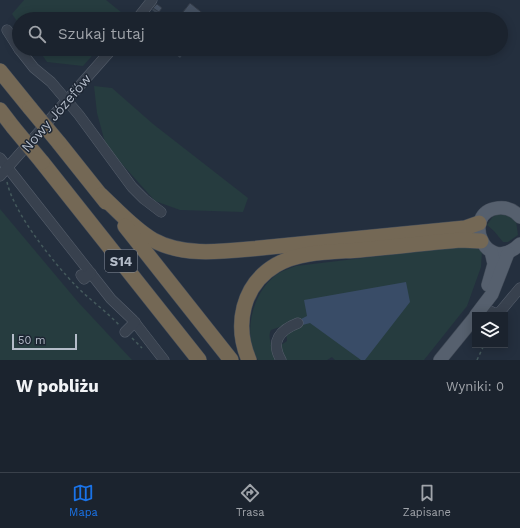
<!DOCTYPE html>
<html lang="pl">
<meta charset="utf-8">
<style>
:root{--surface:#1b232e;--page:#242b36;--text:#f1f3f6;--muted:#a0a4aa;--line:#39404a;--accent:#1a73e8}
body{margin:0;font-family:"Work Sans",sans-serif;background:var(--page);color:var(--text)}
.controls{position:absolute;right:12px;bottom:12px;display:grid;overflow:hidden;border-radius:0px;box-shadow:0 2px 10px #0003}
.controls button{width:36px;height:36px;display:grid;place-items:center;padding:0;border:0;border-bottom:1px solid var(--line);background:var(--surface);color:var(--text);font:20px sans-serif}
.scale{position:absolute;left:12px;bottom:10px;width:65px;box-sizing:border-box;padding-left:4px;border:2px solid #b4bcc9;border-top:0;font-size:11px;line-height:14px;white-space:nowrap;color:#b4bcc9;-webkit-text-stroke:3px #1d2633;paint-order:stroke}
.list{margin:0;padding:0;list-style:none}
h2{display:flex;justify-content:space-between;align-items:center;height:52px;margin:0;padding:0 16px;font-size:17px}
h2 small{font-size:13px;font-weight:400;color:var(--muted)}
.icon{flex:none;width:22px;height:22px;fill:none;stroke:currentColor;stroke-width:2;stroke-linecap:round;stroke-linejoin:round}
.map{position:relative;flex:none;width:520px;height:360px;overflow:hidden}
.search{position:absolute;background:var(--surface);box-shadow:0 2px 10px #0003;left:12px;right:12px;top:12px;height:44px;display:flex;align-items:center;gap:10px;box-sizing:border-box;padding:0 14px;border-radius:22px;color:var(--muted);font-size:15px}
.sheet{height:112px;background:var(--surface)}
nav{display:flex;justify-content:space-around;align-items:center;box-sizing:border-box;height:56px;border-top:1px solid var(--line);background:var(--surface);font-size:11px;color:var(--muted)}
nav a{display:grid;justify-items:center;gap:2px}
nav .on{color:var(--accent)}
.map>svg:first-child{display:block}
.green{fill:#263c3f}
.water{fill:#394c67}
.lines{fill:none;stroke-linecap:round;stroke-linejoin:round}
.minor-casing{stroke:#565f6c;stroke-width:11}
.major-casing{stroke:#414a57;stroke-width:14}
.highway-casing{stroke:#434c59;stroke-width:16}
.path{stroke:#44595c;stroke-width:1.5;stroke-dasharray:3 3;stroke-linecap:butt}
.minor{stroke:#38414e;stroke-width:10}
.major{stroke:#56606e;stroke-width:13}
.highway{stroke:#746855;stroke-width:15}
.highway-bridge-casing{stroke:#434c59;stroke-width:16;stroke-linecap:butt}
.highway-bridge{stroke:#746855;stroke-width:15}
.wall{fill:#3b4654}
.building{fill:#455162;stroke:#303945}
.labels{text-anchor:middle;stroke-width:3;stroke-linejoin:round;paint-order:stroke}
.shield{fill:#1d2633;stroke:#878f9c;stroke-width:1}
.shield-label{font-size:13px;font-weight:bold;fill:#b4bcc9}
.street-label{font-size:14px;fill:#b4bcc9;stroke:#1d2633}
</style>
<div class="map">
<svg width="520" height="360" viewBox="0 0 520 360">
<rect width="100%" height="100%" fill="#242f3e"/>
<g class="green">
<path d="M 24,0 L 106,0 L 127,17 L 124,19 L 19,19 L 19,24 L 12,14 Z"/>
<path d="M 38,49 L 98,49 L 83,66 L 47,62 Z"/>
<path d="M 94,86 L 112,88 L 153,124 L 248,198 L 243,212 L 180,210 L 155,201 L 106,146 L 97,113 Z"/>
<path d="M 0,209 L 78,302 L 132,360 L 0,360 Z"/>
<path d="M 506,213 L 516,221 L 518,235 L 508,242 L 503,242 L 494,231 L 487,225 L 494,215 Z"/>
<path d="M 471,245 L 482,251 L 481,267 L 467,306 L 424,360 L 335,360 L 332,357 L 327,360 L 285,360 L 278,347 L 287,341 L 286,332 L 297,321 L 271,330 C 266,340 275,351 280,360 L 258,360 C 255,355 252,348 251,342 C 247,318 257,287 279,273 C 284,270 291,268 296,266 Z"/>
</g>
<path class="water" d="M 406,282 L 410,302 L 365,360 L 361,360 L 310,323 L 299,326 L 297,321 L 307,316 L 304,300 Z"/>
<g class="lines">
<g class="minor-casing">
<g id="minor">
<path d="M 137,19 L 152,0"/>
<path d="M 7,30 L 19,49"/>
<path d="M 19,49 L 34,68 L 51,82 L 79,115 L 132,187 L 144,199 L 161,212"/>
<path d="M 0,158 L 111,299 L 133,320 L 164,360"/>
<path d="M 0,176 L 112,49"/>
<path d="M 81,275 L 84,279 L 91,273"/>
<path d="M 482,307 L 494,313 L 499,313 L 520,288"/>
<path d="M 125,332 L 135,322"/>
<path d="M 281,360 C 270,341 280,330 298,323"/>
</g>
</g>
<g class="major-casing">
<g id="major">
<path d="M 520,217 C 514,210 507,207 498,208 C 460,212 485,278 520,244"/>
<path d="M 488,285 L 494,264 L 491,251"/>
<path d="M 476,315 L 492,294 L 508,253"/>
<path d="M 440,360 L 475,317"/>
</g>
</g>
<g class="highway-casing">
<g id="highway">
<path d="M 0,71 L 30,108"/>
<path d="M 0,110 L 13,127"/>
<path d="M 59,143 L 106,202"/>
<path d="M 42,162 L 199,360"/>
<path d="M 101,195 C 117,210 134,229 153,240 C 182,256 218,252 250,249 L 465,228 L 479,223"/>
<path d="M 125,226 L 231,360"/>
<path d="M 249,360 C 234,325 242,285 276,265 C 300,251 333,252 360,250 C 393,247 426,243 460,240 L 481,241"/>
</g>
</g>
<g class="path">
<path d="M 7,182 C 14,214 54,263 76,286 C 90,300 106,311 119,325"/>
<path d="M 132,338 L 142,348"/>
<path d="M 477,360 L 484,345"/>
</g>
<use href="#minor" class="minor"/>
<use href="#major" class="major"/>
<use href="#highway" class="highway"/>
<g class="highway-bridge-casing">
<g id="highway-bridge">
<path d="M 30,108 L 59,143"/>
<path d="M 13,127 L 42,162"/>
</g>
</g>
<use href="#highway-bridge" class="highway-bridge"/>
</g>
<g class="wall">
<path d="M 190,3 L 210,19 L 188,19 L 181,14 Z"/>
<path d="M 157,4 L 162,8 L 157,14 L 152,10 Z"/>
<path d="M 133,49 L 150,49 L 146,55 L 142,52 L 140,55 Z"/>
<path d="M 169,49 L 187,49 L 180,58 Z"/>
</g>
<g class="building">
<path d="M 190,3 L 210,19 L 192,19 L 183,12 Z"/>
<path d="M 157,4 L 162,8 L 159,12 L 153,8 Z"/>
<path d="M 153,17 L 156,19 L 151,19 Z"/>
<path d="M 136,49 L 150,49 L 147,53 L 144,50 L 142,53 Z"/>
<path d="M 173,49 L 187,49 L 181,56 Z"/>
</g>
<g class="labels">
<rect class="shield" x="105" y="250" width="32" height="22" rx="3"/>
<g class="shield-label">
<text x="121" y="266">S14</text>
</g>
<g class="street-label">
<text transform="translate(56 113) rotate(-49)" y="5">Nowy Józefów</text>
</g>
</g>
</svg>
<div class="controls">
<button><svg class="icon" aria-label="layers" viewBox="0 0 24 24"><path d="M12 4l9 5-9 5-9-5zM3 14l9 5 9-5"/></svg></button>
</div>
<div class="scale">50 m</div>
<div class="search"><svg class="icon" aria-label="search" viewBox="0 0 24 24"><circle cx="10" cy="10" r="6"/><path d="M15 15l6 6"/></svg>Szukaj tutaj</div>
</div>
<section class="sheet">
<h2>W pobliżu<small>Wyniki: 0</small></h2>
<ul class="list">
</ul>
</section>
<nav>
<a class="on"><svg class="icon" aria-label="map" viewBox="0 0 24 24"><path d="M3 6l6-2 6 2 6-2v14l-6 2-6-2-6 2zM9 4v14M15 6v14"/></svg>Mapa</a>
<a><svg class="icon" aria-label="directions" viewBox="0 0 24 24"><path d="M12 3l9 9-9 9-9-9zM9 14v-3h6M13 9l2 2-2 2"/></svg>Trasa</a>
<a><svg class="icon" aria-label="saved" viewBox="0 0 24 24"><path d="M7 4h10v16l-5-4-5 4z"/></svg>Zapisane</a>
</nav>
